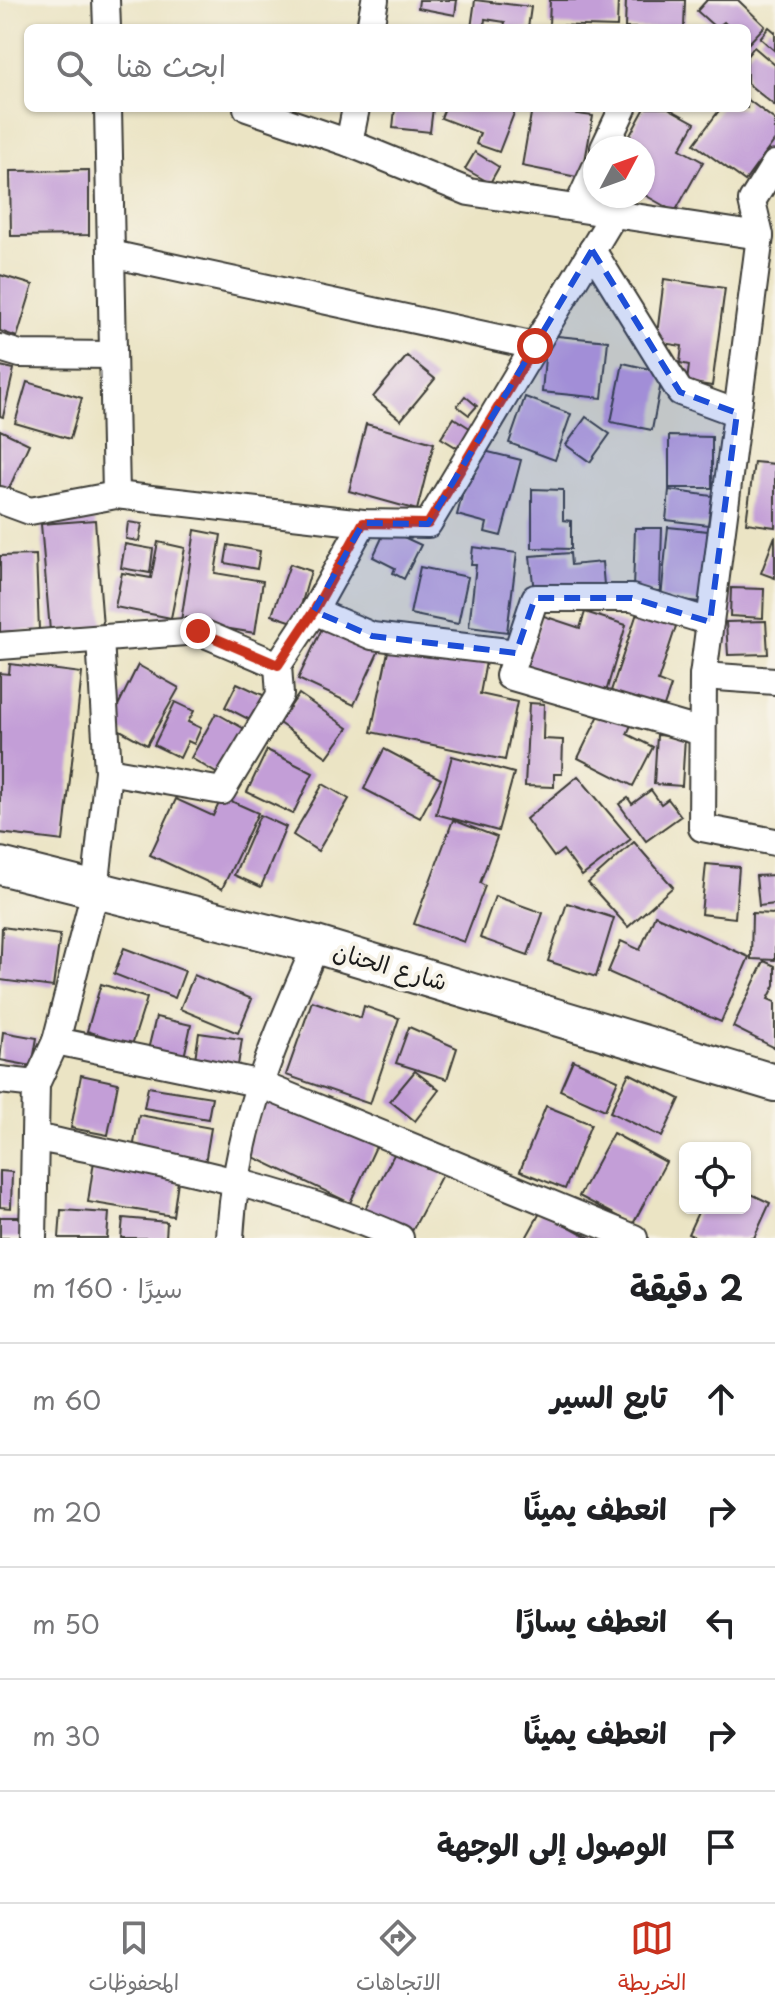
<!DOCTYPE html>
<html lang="ar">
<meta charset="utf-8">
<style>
:root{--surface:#fff;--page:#f2f2f2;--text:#202124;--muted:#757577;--line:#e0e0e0;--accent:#c8321e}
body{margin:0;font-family:"Playpen Sans","Playpen Sans Arabic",sans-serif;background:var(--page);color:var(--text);direction:rtl}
.controls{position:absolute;right:24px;bottom:24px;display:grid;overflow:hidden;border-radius:12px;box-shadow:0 2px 6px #0004}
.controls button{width:72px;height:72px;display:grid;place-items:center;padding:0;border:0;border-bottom:2px solid var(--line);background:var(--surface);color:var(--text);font:40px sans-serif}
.compass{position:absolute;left:583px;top:136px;width:72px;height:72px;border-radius:50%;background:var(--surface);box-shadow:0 2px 6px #0004;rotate:49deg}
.stop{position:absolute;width:24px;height:24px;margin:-18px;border:6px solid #c8321e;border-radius:50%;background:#fff}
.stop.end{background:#c8321e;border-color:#fff;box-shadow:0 2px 8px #0008}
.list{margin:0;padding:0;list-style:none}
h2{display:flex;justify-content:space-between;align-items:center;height:104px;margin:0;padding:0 32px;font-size:34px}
h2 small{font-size:26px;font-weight:400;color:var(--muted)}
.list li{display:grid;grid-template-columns:52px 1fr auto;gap:24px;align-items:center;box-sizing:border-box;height:112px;padding:0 32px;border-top:2px solid var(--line)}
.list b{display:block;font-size:30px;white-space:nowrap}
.list em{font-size:26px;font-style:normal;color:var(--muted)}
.icon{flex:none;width:44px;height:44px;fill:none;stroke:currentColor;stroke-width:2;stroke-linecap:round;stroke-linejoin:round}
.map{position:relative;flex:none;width:775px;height:1238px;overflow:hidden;direction:ltr}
.search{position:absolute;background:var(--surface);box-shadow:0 2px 6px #0004;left:24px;right:24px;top:24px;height:88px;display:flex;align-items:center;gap:20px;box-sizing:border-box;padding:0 28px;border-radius:12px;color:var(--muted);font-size:30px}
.sheet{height:664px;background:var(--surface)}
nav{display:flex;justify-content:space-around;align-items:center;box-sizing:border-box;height:112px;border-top:2px solid var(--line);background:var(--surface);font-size:22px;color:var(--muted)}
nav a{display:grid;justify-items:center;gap:4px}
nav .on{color:var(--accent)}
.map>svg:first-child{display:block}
.building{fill:#c39ed7}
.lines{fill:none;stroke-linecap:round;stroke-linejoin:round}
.minor-casing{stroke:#3b3a35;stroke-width:30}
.secondary-casing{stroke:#3b3a35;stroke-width:40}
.minor{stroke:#fff;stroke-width:26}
.secondary{stroke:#fff;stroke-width:36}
.route{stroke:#c8321e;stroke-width:10}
.marked{fill:#1d4ed8;fill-opacity:0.2;stroke:#1d4ed8;stroke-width:6;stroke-dasharray:16 10;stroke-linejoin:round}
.labels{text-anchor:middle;stroke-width:8;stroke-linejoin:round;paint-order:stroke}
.street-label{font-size:24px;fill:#1c1c1c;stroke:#f7f3e8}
</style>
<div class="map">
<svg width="775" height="1238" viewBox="0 0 775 1238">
<rect width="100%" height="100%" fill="#f7f3e8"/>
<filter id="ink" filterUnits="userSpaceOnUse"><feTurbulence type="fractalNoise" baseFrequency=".0125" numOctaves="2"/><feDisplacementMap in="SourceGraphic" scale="16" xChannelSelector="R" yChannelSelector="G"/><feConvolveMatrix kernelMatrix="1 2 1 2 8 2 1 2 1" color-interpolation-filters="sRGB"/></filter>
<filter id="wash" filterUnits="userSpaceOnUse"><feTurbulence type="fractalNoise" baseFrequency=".006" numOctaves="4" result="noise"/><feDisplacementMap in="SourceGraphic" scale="32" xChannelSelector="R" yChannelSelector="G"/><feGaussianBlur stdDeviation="1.8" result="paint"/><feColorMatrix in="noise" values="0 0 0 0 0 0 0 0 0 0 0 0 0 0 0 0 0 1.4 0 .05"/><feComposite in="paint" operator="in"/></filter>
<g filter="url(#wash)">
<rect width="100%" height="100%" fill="#ebe4c4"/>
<g id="blocks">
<g class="building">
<path d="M 419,0 L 457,0 L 455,15 L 418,8 Z"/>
<path d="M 475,0 L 531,7 L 528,28 L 504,28 L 505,22 L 485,19 L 484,28 L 471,28 Z"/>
<path d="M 550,0 L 618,0 L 617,27 L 549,25 Z"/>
<path d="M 626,0 L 685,0 L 684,28 L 625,28 Z"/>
<path d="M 707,0 L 738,0 L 765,26 L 747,45 L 747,28 L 730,28 L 724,22 L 716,28 L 697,11 Z"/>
<path d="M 769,27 L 775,32 L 775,51 L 760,38 Z"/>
<path d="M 754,47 L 775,65 L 775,106 L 747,83 L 747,56 Z"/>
<path d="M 747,99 L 775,120 L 775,140 L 745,181 L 694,144 L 721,108 L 747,108 Z"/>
<path d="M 395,108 L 433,108 L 430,132 L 393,128 Z"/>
<path d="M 445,108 L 516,108 L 499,152 L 476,144 L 480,133 L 441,118 Z"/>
<path d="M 532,108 L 593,116 L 582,178 L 522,166 Z"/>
<path d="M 645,108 L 668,108 L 695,123 L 680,149 L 703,162 L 675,212 L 643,194 L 643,148 L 623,148 Z"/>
<path d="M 475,152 L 499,167 L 490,183 L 465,169 Z"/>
<path d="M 89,170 L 89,235 L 11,236 L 10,171 Z"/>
<path d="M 0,275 L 33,285 L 17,337 L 0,331 Z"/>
<path d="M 664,279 L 725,288 L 712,386 L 687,382 L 689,365 L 680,363 L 682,346 L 656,342 Z"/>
<path d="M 547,335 L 608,341 L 602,398 L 542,392 Z"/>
<path d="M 407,356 L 435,379 L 401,420 L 373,397 Z"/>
<path d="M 623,363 L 663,372 L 652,430 L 611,422 Z"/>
<path d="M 0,366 L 14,369 L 3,417 L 0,416 Z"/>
<path d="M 27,382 L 82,398 L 70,439 L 15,423 Z"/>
<path d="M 465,396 L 477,406 L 469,415 L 457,406 Z"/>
<path d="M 525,397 L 571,414 L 555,460 L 509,443 Z"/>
<path d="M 586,417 L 610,434 L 590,462 L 566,445 Z"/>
<path d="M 454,418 L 476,432 L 464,452 L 441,438 Z"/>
<path d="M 366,424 L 434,443 L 417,510 L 349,491 Z"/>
<path d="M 0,430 L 29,444 L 7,493 L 0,489 Z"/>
<path d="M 669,436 L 712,437 L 712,488 L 669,488 Z"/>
<path d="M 480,450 L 521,460 L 501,536 L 485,532 L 487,523 L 457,515 L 467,477 L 473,478 Z"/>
<path d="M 754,462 L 775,464 L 775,527 L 746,523 Z"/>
<path d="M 532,489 L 563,490 L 563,520 L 571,521 L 571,549 L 532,548 Z"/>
<path d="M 669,490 L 712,496 L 708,525 L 666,520 Z"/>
<path d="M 95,520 L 103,627 L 50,631 L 41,524 Z"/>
<path d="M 128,522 L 142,524 L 139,541 L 126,539 Z"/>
<path d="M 668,527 L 708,531 L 700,602 L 661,598 Z"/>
<path d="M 635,528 L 662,528 L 660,591 L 633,590 Z"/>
<path d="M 386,529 L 421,545 L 404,579 L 393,573 L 395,568 L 373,557 Z"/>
<path d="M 195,530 L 221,535 L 215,573 L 263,581 L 255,633 L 181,621 Z"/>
<path d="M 775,536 L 775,578 L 761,573 Z"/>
<path d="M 158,542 L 185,548 L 171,618 L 115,607 L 122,573 L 151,578 Z"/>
<path d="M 125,544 L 153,549 L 150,573 L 121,568 Z"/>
<path d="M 228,545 L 260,551 L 257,569 L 225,563 Z"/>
<path d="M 473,547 L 517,553 L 507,632 L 469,627 L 476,565 L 471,565 Z"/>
<path d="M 570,553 L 571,565 L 602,562 L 604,585 L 534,592 L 530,556 Z"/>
<path d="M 36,555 L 39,630 L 0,632 L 0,556 Z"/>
<path d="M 290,564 L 311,571 L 296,623 L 272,615 Z"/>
<path d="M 420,567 L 468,577 L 458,624 L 410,614 Z"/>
<path d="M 731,588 L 764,589 L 763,618 L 730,616 Z"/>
<path d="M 640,604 L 679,617 L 658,681 L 671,686 L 663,709 L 611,691 Z"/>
<path d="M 585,612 L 626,625 L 606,692 L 516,664 L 521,645 L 533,649 L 541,615 L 580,628 Z"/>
<path d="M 326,620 L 381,646 L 354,705 L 298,679 Z"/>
<path d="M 766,621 L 768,654 L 728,655 L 726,622 Z"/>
<path d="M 390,642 L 486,662 L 480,694 L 517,702 L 505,760 L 371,732 Z"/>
<path d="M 10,664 L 82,673 L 63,841 L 0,833 L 0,673 L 9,674 Z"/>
<path d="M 138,665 L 179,688 L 147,745 L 109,724 Z"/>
<path d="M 237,683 L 265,696 L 252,721 L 225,707 Z"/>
<path d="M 299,694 L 348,728 L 327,757 L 279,723 Z"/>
<path d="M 175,702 L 194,711 L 188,722 L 201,728 L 194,744 L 188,741 L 180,758 L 154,745 Z"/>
<path d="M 529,703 L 544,704 L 543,739 L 563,740 L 562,774 L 554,774 L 554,787 L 525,786 Z"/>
<path d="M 602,709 L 632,723 L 627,734 L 653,747 L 633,786 L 578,758 Z"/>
<path d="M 216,713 L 248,731 L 223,777 L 191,758 Z"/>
<path d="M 657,735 L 685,737 L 682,786 L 654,784 Z"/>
<path d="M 384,749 L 441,779 L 420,818 L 364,789 Z"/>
<path d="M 267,750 L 313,773 L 293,814 L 247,792 Z"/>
<path d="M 452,756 L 514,773 L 498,831 L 436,814 Z"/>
<path d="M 578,776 L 631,839 L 582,876 L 563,850 L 554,857 L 526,819 Z"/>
<path d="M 323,784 L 349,799 L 318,851 L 293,835 Z"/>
<path d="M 651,790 L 661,804 L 668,799 L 681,816 L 646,841 L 619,804 L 628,798 L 632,804 Z"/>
<path d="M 222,797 L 258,813 L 222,889 L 150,855 L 176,799 L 213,816 Z"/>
<path d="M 260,815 L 286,827 L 261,887 L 234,875 Z"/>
<path d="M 453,820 L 497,837 L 480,883 L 485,886 L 464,942 L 414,924 Z"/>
<path d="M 634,842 L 673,887 L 628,927 L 588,883 Z"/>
<path d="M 706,864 L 739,867 L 735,918 L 701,914 Z"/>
<path d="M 775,875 L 775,904 L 759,906 L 756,876 Z"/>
<path d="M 495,896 L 543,913 L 528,955 L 480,938 Z"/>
<path d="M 567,903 L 614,918 L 596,977 L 548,961 Z"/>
<path d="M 752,913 L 775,914 L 775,960 L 751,959 Z"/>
<path d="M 655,915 L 749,957 L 721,1022 L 608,972 L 621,941 L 640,950 Z"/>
<path d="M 2,927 L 60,935 L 53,987 L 0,980 Z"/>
<path d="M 124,948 L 185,971 L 175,998 L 114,974 Z"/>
<path d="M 764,961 L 775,966 L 775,985 L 768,999 L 775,1002 L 775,1048 L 733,1027 Z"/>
<path d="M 194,975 L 252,999 L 238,1033 L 180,1009 Z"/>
<path d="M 101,984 L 147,998 L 132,1045 L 87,1031 Z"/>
<path d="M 312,1001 L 361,1018 L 364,1006 L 399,1018 L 370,1104 L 286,1075 Z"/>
<path d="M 156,1017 L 191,1025 L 183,1062 L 147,1054 Z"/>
<path d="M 409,1027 L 457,1048 L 447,1079 L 396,1063 Z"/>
<path d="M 3,1032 L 37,1038 L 32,1066 L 0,1060 Z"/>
<path d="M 199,1033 L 242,1039 L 237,1072 L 194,1065 Z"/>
<path d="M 573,1060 L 618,1080 L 605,1110 L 560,1090 Z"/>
<path d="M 415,1071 L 439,1090 L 415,1121 L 390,1101 Z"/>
<path d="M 629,1073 L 680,1099 L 662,1137 L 610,1112 Z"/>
<path d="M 81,1075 L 118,1083 L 108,1135 L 71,1128 Z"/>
<path d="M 148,1087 L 212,1097 L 208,1119 L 144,1108 Z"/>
<path d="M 272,1090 L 379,1140 L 350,1203 L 243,1152 Z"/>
<path d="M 546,1106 L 591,1124 L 565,1189 L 520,1171 Z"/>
<path d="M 139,1115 L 211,1128 L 205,1163 L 133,1149 Z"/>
<path d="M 613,1133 L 666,1162 L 633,1224 L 579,1196 Z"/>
<path d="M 398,1147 L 444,1171 L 410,1235 L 364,1211 Z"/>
<path d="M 94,1161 L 179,1174 L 173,1216 L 88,1202 Z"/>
<path d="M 0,1171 L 12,1172 L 11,1208 L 0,1207 Z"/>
<path d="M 745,1191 L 770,1203 L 754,1238 L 698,1238 L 688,1234 L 700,1208 L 745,1208 Z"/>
<path d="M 61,1210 L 109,1213 L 107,1238 L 59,1238 Z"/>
<path d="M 541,1211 L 590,1238 L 526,1238 Z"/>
<path d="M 0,1217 L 26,1217 L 25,1238 L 0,1238 Z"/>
<path d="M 123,1218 L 167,1222 L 166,1238 L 121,1238 Z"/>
</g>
</g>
</g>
<g filter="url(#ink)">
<use href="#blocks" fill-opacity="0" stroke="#3b3a35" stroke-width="2"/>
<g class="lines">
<g class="minor-casing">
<g id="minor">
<path d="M 106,0 L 107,28"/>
<path d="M 370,28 L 375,0"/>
<path d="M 108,108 L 116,495"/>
<path d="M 247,108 L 349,143 L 469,192 L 760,236"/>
<path d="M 349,143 L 356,108"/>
<path d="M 604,148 L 623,108"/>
<path d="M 775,164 L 752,201 L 760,236 L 703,676 L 702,828 L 775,842"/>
<path d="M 577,208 L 595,169"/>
<path d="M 592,250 L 680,392 L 737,413"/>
<path d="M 111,254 L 535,346"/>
<path d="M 0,348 L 20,354 L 113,355"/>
<path d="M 0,500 L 30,511 L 116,495 L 363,523 L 428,524 L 614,214"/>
<path d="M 314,611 L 372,636 L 516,653"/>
<path d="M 0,646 L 198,631 L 278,665"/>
<path d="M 703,676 L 775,681"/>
<path d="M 702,732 L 509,676 L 535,598 L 632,598 L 710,622"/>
<path d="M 108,771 L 222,791 L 280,695 L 278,665 L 314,611 L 363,523"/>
<path d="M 56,1041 L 257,1083 L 634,1238"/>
<path d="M 0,1080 L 36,1084"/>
<path d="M 35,1137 C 158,1164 285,1186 400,1238"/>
<path d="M 33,1238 L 36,1084 L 56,1041 L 95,891 L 108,771 L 100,639"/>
<path d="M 230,1238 C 236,1124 272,1048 316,945"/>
</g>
</g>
<g class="secondary-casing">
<path id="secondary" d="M 0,866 L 316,945 L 775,1083"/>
</g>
<use href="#minor" class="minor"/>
<use href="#secondary" class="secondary"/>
</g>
</g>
<g class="lines" filter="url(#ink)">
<path class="route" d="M 198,631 L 278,665 L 314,611 L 363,523 L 428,524 L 535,346"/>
</g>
<path class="marked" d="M 592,250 L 680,392 L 737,413 L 710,622 L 632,598 L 535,598 L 516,653 L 372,636 L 314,611 L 363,523 L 428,524 Z"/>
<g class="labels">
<g class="street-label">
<text transform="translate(390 967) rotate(16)" y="8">شارع الحنان</text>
</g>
</g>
</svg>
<div class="controls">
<button><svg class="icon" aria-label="locate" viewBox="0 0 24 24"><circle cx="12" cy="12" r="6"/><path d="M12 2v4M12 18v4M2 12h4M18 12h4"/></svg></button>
</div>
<svg class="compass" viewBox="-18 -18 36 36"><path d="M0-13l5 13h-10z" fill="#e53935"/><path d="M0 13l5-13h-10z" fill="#757577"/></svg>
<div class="stop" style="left:535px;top:346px"></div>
<div class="stop end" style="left:198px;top:631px"></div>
<div class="search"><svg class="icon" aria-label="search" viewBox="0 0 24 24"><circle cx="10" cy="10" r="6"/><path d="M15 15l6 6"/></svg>ابحث هنا</div>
</div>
<section class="sheet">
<h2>2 دقيقة<small>سيرًا · 160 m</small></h2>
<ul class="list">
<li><svg class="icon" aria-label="ahead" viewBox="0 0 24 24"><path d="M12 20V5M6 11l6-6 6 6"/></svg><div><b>تابع السير</b></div><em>60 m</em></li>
<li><svg class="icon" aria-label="right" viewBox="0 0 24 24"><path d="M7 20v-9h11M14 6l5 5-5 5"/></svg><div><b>انعطف يمينًا</b></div><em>20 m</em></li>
<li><svg class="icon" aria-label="left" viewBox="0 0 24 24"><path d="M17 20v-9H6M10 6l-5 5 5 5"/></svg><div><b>انعطف يسارًا</b></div><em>50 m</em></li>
<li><svg class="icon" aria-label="right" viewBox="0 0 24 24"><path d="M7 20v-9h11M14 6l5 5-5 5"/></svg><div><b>انعطف يمينًا</b></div><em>30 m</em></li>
<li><svg class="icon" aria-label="arrive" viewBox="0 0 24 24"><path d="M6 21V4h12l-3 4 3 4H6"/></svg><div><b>الوصول إلى الوجهة</b></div></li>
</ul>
</section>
<nav>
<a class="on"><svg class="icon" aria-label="map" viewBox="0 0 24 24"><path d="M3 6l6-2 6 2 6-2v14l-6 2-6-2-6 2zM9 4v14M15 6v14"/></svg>الخريطة</a>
<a><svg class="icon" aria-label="directions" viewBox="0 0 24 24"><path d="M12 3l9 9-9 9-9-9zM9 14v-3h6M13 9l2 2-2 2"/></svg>الاتجاهات</a>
<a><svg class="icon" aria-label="saved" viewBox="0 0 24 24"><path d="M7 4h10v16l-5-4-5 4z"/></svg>المحفوظات</a>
</nav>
